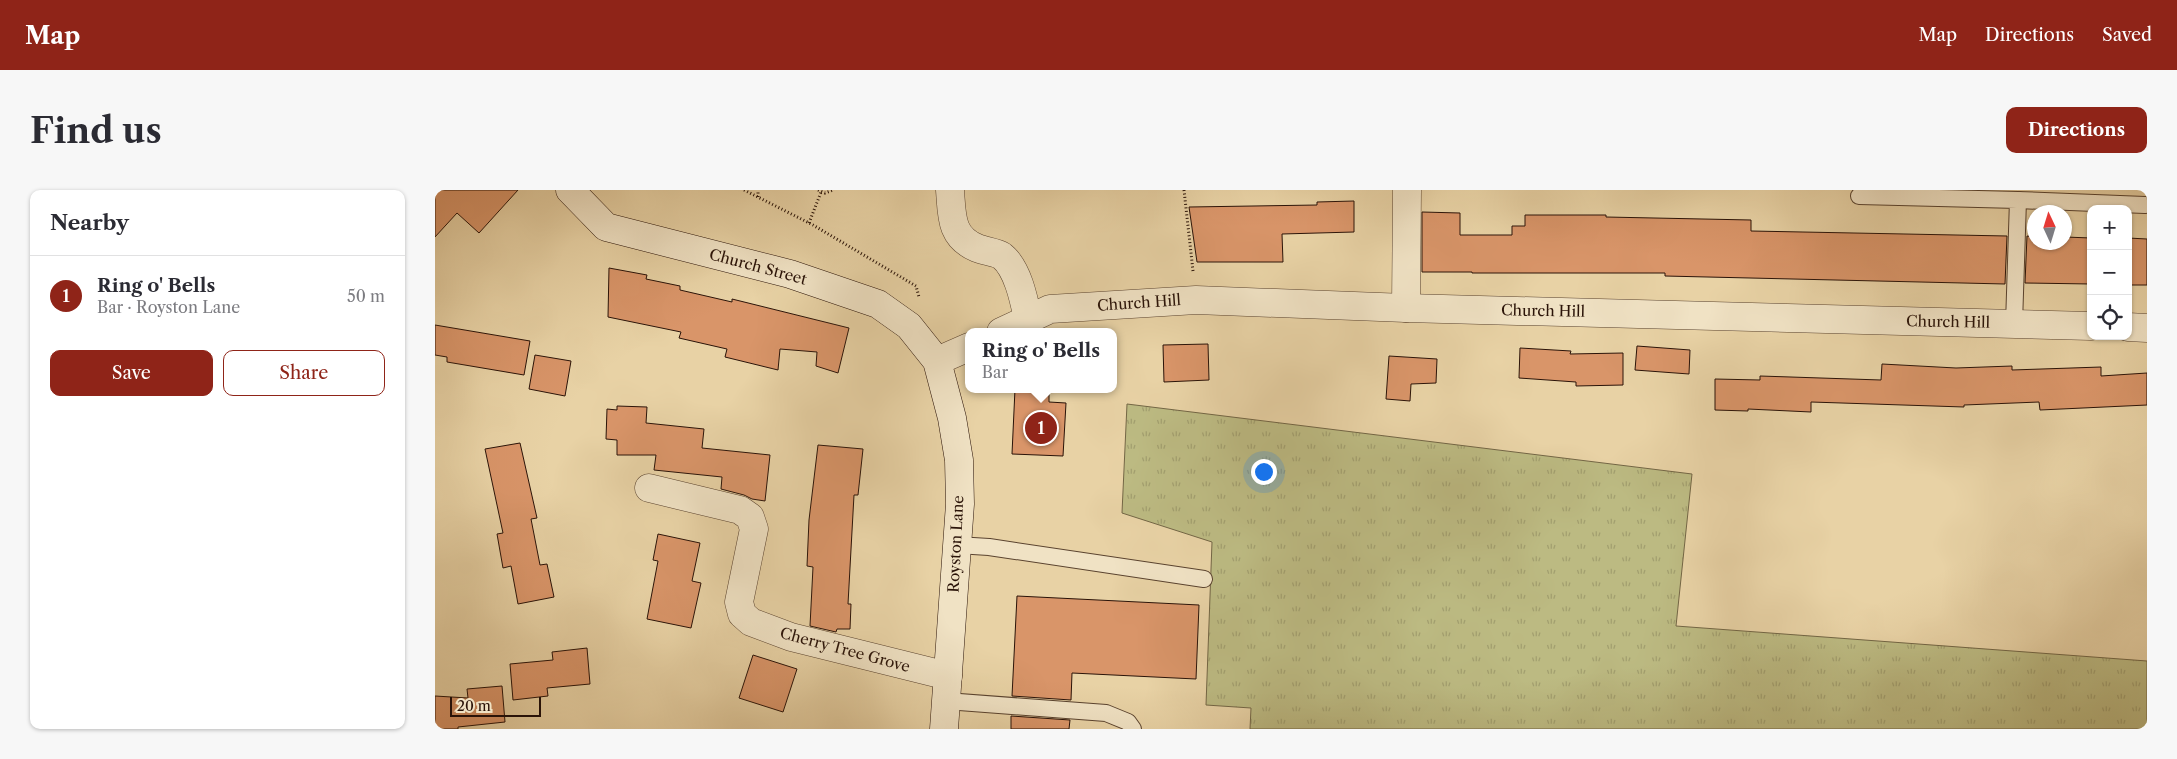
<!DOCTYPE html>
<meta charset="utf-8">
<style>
:root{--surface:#fff;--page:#f7f7f7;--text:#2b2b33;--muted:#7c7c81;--line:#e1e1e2;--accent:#8f2418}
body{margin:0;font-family:"Libre Caslon Text",serif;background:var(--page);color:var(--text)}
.controls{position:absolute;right:15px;top:15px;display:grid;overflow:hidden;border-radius:10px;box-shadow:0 1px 4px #0004}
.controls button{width:45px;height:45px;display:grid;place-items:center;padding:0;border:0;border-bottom:1px solid var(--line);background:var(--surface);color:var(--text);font:25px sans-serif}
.compass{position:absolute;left:1592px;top:15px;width:45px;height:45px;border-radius:50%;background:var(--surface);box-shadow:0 1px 4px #0004;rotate:356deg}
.scale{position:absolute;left:15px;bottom:12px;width:91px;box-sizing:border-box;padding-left:5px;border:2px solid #2a1308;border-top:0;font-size:14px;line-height:18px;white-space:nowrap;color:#2a1308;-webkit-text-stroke:4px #f0e2c4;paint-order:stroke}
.you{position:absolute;left:828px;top:281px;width:18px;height:18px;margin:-12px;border:4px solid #fff;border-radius:50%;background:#1a73e8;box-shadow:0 0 0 8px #1a73e833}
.badge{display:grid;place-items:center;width:32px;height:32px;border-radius:50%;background:var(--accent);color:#fff;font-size:16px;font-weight:700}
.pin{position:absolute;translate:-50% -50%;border:2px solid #fff;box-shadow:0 1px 5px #0006}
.popup{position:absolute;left:530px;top:138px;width:152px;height:65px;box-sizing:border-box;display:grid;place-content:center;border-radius:10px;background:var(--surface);filter:drop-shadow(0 1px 4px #0005);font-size:16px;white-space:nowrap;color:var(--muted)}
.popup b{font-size:19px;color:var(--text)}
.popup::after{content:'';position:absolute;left:50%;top:100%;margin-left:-10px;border:10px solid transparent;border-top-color:var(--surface)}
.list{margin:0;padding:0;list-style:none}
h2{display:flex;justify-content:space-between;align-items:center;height:65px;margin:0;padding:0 20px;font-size:21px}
h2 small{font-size:16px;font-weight:400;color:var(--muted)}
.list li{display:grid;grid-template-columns:32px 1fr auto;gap:15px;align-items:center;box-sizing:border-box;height:80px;padding:0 20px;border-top:1px solid var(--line)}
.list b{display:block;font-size:19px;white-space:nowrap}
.list p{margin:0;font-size:16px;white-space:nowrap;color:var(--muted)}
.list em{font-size:16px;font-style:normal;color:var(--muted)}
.actions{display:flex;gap:10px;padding:15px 20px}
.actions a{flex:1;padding:11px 0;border:1px solid var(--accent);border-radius:10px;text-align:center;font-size:18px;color:var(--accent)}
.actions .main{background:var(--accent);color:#fff}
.icon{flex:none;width:28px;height:28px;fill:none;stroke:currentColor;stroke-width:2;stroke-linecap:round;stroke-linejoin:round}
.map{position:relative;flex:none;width:1712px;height:539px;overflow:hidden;border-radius:10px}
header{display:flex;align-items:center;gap:30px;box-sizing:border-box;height:70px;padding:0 25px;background:var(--accent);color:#fff}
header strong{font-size:24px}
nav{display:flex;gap:28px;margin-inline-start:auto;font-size:18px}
.intro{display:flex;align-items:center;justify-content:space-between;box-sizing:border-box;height:120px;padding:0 30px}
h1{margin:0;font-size:35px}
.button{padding:12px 22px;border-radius:10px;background:var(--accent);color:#fff;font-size:18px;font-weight:700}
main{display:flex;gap:30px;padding:0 30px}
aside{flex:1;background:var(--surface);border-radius:10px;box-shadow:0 1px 4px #0004}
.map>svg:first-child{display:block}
.grass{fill:url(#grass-tufts);stroke:#736645}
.building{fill:#d99569;stroke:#2a1308}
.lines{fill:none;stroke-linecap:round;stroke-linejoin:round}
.lane-casing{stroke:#5a432f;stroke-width:18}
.street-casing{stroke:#5a432f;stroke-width:29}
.secondary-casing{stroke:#2a1308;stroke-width:29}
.path{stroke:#2a1308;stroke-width:3;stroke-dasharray:1 2.5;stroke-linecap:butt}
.lane{stroke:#f0e2c4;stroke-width:16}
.street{stroke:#f0e2c4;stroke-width:28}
.secondary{stroke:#f0e2c4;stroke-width:28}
.labels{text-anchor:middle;stroke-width:4.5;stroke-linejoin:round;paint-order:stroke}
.street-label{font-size:15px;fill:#2a1308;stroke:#f0e2c4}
</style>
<header>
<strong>Map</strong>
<nav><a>Map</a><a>Directions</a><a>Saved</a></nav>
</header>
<div class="intro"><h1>Find us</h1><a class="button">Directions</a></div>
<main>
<aside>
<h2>Nearby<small></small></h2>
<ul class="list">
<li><span class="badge">1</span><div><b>Ring o' Bells</b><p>Bar · Royston Lane</p></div><em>50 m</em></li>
</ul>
<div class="actions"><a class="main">Save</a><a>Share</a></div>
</aside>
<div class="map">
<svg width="1712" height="539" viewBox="0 0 1712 539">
<defs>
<pattern id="grass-tufts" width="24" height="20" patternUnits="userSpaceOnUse" patternTransform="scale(1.25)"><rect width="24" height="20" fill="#bcba82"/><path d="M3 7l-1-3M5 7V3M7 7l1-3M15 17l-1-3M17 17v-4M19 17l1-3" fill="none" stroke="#a29f6f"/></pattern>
</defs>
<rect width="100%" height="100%" fill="#e8d2a5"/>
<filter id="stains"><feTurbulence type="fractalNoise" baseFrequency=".004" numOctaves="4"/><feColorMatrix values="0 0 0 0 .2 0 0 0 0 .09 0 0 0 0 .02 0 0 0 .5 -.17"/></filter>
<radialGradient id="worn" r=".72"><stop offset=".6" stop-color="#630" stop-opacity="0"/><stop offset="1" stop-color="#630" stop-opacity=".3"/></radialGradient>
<path class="grass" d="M 692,214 L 1257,284 L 1241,436 L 1712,471 L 1712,539 L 815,539 L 816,518 L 771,515 L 777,352 L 687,323 Z"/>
<g class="building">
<path d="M 0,0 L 83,0 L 44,43 L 22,23 L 0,47 Z"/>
<path d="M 919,11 L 919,42 L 847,44 L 848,72 L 762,72 L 754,17 L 882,15 L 882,12 Z"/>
<path d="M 987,22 L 1025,23 L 1025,45 L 1077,45 L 1077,36 L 1090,36 L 1090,25 L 1171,25 L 1171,27 L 1316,30 L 1316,41 L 1572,46 L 1570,94 L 1230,86 L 1230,83 L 1037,83 L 1037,82 L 987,82 Z"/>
<path d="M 1592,46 L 1600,47 L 1600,52 L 1630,52 L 1630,47 L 1656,48 L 1656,94 L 1590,93 Z"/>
<path d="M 1693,48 L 1712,49 L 1712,95 L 1693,95 Z"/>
<path d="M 174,78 L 212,85 L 211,89 L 245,96 L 245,100 L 297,112 L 297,109 L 414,138 L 403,183 L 381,176 L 382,162 L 345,159 L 343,180 L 290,167 L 292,159 L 244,148 L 246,142 L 173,127 Z"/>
<path d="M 0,135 L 95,151 L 89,185 L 12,172 L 12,167 L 0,165 Z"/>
<path d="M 773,154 L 774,190 L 729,192 L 728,155 Z"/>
<path d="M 1202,156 L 1255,160 L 1254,184 L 1200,180 Z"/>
<path d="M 1085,158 L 1136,161 L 1135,164 L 1188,163 L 1188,195 L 1141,196 L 1141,192 L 1084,188 Z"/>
<path d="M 100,165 L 136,171 L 130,206 L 94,199 Z"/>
<path d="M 954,166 L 1002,169 L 1001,193 L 976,194 L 975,211 L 951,209 Z"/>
<path d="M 1447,174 L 1521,178 L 1577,176 L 1577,180 L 1666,177 L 1666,186 L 1712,183 L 1712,215 L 1605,220 L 1604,212 L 1529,215 L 1529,217 L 1376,212 L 1376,222 L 1313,219 L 1313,221 L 1280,220 L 1280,189 L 1325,190 L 1325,186 L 1446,190 Z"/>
<path d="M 580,199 L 614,199 L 614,212 L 631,213 L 628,266 L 577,264 Z"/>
<path d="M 182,216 L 212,217 L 211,233 L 269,239 L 267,258 L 335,265 L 330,311 L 317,309 L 309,305 L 286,299 L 287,287 L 219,280 L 221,265 L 182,265 L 182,250 L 171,249 L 172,219 L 182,220 Z"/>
<path d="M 85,253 L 102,328 L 96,329 L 105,375 L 112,374 L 119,407 L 83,414 L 76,376 L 68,378 L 62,344 L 68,343 L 50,259 Z"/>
<path d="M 383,255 L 428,259 L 423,305 L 419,305 L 413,414 L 416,414 L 415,439 L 402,439 L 401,442 L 375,436 L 378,377 L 372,376 L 374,330 Z"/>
<path d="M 223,344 L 265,353 L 257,391 L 266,393 L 256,438 L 212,429 L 223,371 L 218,370 Z"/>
<path d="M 582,406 L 764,415 L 761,489 L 637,483 L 636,510 L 577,506 Z"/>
<path d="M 152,458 L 155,494 L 112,498 L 113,506 L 78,510 L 75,474 L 118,470 L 117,462 Z"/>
<path d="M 318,465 L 362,479 L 348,522 L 304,508 Z"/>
<path d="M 67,496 L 70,532 L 23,537 L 23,539 L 0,539 L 0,506 L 33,508 L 32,499 Z"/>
<path d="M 576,526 L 635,530 L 634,539 L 576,539 Z"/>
</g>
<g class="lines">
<g class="lane-casing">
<g id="lane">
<path d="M 1424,6 L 1583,10 L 1579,134"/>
<path d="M 1583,10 L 1710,15"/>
<path d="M 522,355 L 554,357 L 769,389"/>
<path d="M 511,511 L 671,523 L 693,532 L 698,539"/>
</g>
</g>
<g class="street-casing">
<g id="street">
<path d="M 515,0 C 517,25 515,47 542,58 C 549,61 561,62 567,66 C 583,79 589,110 593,129"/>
<path d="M 971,118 L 972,0"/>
<path d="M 1693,137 L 1712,138"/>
<path d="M 566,142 L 615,119 L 761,110 L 971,118 L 1656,136"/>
<path d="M 502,171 L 534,157"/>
<path d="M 214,298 L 305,320 L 315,327 L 319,339 L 304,412 L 307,424 L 316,432 L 356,447 L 513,486"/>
</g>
</g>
<g class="secondary-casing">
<path id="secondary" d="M 135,0 L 171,37 L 355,84 L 443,114 L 474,136 L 502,171 L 517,228 L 524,270 L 525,314 L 509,539"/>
</g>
<g class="path">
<path d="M 309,0 L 378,35 L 481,96 L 484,107"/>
<path d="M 383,0 L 390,3 L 398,0"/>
<path d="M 749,0 L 758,81"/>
<path d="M 323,7 L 323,0"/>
<path d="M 374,33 L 386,2"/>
</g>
<use href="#lane" class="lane"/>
<use href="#street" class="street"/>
<use href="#secondary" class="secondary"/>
</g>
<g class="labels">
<g class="street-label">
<text transform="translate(323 77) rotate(15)" y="5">Church Street</text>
<text transform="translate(704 113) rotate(-4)" y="5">Church Hill</text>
<text transform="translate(1108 121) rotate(1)" y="5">Church Hill</text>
<text transform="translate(1513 132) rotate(1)" y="5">Church Hill</text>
<text transform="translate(521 354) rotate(-87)" y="5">Royston Lane</text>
<text transform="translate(410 460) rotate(15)" y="5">Cherry Tree Grove</text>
</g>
</g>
<rect width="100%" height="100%" filter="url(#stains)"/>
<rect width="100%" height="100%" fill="url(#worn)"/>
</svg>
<div class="controls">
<button>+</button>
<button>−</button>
<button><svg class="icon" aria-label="locate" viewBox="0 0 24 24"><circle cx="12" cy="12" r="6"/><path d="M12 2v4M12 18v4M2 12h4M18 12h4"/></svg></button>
</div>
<svg class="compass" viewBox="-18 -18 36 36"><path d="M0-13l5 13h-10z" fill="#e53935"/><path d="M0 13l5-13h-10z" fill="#7c7c81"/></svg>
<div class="scale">20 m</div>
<div class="you"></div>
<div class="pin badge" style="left:606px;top:238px">1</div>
<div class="popup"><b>Ring o' Bells</b>Bar</div>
</div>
</main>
